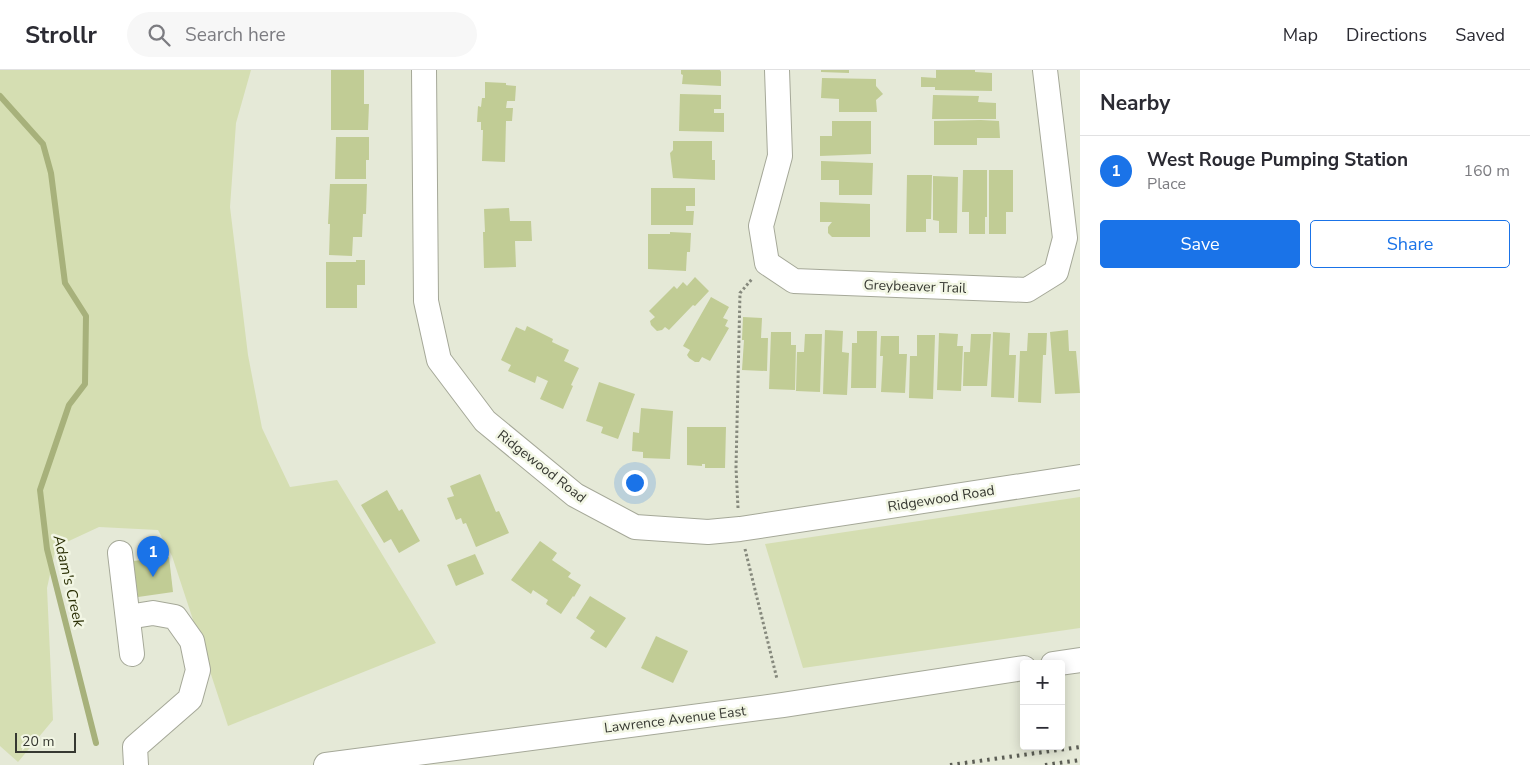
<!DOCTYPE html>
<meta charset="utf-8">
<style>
:root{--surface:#fff;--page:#f7f7f7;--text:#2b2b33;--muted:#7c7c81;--line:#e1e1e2;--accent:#1a73e8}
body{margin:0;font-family:"Nunito Sans",sans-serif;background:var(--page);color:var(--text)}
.controls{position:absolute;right:15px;bottom:15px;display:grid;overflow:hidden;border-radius:5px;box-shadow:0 2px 12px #0003}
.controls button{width:45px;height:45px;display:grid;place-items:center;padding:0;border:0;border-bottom:1px solid var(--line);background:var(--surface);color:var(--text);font:25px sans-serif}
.scale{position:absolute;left:15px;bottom:12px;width:61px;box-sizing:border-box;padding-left:5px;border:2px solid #363831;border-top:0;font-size:14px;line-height:18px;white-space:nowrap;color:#363831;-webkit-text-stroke:4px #f2f6e4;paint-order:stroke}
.you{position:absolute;left:634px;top:412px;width:18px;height:18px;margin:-12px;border:4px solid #fff;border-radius:50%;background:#1a73e8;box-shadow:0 0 0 8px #1a73e833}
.badge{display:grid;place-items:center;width:32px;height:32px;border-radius:50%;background:var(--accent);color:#fff;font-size:16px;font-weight:700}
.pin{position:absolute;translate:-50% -41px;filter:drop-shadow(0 1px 2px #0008)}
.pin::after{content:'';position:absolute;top:26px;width:18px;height:15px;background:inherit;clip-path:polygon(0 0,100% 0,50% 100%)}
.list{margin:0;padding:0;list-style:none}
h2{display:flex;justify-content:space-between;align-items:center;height:65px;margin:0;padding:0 20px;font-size:21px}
h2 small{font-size:16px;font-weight:400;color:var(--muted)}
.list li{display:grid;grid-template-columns:32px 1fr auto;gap:15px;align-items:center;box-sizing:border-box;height:70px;padding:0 20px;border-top:1px solid var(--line)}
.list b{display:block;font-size:19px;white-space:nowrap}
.list p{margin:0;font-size:16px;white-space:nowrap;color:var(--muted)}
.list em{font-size:16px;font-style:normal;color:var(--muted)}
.actions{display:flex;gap:10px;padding:15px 20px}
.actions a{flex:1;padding:11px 0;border:1px solid var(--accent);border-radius:5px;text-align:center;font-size:18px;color:var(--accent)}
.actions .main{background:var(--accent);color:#fff}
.icon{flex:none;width:28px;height:28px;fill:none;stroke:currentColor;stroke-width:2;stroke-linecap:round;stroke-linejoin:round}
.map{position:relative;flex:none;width:1080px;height:695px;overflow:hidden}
header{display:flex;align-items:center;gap:30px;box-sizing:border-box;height:70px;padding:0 25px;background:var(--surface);border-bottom:1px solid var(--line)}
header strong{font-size:24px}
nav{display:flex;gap:28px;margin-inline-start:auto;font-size:18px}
.search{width:350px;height:45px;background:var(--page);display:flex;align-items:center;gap:12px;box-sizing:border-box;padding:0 18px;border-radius:28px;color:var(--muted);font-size:19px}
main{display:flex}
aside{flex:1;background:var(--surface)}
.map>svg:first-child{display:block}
.green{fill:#d5deb2}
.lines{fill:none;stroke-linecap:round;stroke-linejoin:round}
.stream{stroke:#a7b17b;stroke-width:6}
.building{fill:#c1cc95}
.minor-casing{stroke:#a5a898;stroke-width:26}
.path{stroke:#86897d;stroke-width:3;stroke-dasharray:2.5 2.5;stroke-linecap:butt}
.minor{stroke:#fff;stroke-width:24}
.rail{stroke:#5c5e55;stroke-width:4;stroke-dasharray:2.5 5;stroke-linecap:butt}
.labels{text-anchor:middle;stroke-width:5;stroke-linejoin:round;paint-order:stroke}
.street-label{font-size:14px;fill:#363831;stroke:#f2f6e4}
.water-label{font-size:15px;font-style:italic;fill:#2a2f04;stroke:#f2f6e4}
</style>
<header>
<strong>Strollr</strong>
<div class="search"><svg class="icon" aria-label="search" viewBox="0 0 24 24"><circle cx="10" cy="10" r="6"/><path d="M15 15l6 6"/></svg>Search here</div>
<nav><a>Map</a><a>Directions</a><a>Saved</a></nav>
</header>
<main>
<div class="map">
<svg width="1080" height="695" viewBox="0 0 1080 695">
<rect width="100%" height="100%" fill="#e5e9d7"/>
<g class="green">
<path d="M 0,0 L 251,0 L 236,53 L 230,137 L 248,285 L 262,358 L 290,417 L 337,410 L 436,573 L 228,656 L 172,486 L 158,460 L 99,457 L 56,477 L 47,518 L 53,650 L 18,692 L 0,676 Z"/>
<path d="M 1080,427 L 1080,558 L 803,598 L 765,474 Z"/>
</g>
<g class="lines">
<path class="stream" d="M 0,26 L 43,74 L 51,103 L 65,213 L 86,246 L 85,314 L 69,335 L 40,420 L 47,479 L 96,673"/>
</g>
<g class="building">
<path d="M 331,0 L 364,0 L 364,34 L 369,34 L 368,60 L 331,60 Z"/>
<path d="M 681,0 L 720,0 L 721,2 L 721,16 L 682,14 L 683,5 L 681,4 Z"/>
<path d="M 821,0 L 849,0 L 849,3 L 821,2 Z"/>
<path d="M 936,0 L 975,0 L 975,2 L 992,3 L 992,21 L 935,20 L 935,17 L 921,17 L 921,7 L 936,8 Z"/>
<path d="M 822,8 L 876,9 L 876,16 L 883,24 L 876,30 L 877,42 L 839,42 L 839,29 L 821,28 Z"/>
<path d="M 485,12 L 506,13 L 506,15 L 516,16 L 515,31 L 507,31 L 506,38 L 513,38 L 512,51 L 506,51 L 505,92 L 482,91 L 483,60 L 481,60 L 481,52 L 477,52 L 478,36 L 481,37 L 482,28 L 485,28 Z"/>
<path d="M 680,24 L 721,25 L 721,39 L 714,39 L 714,43 L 724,43 L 724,62 L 679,61 Z"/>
<path d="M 933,25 L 979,26 L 978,32 L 996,33 L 996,49 L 932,49 Z"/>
<path d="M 981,50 L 999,51 L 1000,68 L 977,68 L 977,75 L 934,75 L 934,51 Z"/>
<path d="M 832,51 L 871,51 L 871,84 L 820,86 L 820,66 L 832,66 Z"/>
<path d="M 336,67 L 369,67 L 369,90 L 366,90 L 366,109 L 335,109 Z"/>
<path d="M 673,71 L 712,71 L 712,90 L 715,90 L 715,110 L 673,108 L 670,83 L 673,80 Z"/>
<path d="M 821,91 L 873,93 L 872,125 L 839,125 L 839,110 L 821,110 Z"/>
<path d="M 963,100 L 987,100 L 987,147 L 985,147 L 985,164 L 969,164 L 969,142 L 962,142 Z"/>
<path d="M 989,100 L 1013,100 L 1013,142 L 1006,142 L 1006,164 L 989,164 Z"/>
<path d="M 907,105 L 932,105 L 931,149 L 926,149 L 926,162 L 906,162 Z"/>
<path d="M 933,106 L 958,107 L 957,163 L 939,163 L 939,151 L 933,150 Z"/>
<path d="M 330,114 L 367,114 L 366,144 L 363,144 L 362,167 L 353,167 L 352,186 L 329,185 L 330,154 L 328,154 Z"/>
<path d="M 651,118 L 695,118 L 695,136 L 686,136 L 686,141 L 694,141 L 693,155 L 651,155 Z"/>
<path d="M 820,132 L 870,134 L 870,167 L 832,167 L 828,163 L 828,157 L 832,152 L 820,152 Z"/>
<path d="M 509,138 L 510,151 L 531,151 L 532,171 L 515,171 L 516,197 L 484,198 L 483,162 L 485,162 L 484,139 Z"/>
<path d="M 670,162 L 691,163 L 690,182 L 687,182 L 686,201 L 648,199 L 648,164 L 670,164 Z"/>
<path d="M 356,190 L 365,190 L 365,215 L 357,215 L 357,238 L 326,238 L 326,192 L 356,192 Z"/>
<path d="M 695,207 L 709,221 L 695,236 L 693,235 L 669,260 L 665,257 L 662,260 L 657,261 L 651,255 L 650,251 L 655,247 L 649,241 L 674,216 L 677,219 L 683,212 L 687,216 Z"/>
<path d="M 711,227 L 729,237 L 723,248 L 728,250 L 725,256 L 729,258 L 710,291 L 702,287 L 699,292 L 695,292 L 689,288 L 687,285 L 690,280 L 683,276 Z"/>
<path d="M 743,247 L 762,248 L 761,268 L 768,268 L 767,301 L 742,300 L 744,270 L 742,270 Z"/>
<path d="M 527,256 L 553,269 L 552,272 L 569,280 L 564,291 L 579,298 L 571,315 L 573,316 L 563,339 L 540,329 L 548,311 L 537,306 L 535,313 L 508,301 L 511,295 L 501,290 L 516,257 L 525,261 Z"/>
<path d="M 825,260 L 843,261 L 842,282 L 849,283 L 847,325 L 823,324 Z"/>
<path d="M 1068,260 L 1069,281 L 1076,281 L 1080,323 L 1055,324 L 1050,262 Z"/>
<path d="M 857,261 L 877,261 L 876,318 L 851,318 L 852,273 L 857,273 Z"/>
<path d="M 771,262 L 791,262 L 791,275 L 796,275 L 795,320 L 769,319 Z"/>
<path d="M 993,262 L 1010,263 L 1009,285 L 1016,285 L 1014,328 L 991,327 Z"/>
<path d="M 939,263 L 958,264 L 957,276 L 963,276 L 961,321 L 937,320 Z"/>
<path d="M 1028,263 L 1047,263 L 1046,285 L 1043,285 L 1041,333 L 1018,332 L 1020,281 L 1027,281 Z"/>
<path d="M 805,264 L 822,264 L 820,322 L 796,321 L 797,282 L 804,282 Z"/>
<path d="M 971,264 L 991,264 L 987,316 L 963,316 L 964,282 L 970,282 Z"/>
<path d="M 917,265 L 935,265 L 933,329 L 909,328 L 910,286 L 917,286 Z"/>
<path d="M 881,266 L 899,266 L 899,284 L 907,284 L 905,323 L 881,322 L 883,286 L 880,286 Z"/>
<path d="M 599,312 L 635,324 L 618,369 L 601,363 L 603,357 L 586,351 Z"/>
<path d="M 641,338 L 673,341 L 670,389 L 643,388 L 643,382 L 632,381 L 633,362 L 639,363 Z"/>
<path d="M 687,357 L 726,357 L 725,398 L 705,398 L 705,394 L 702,394 L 702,396 L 687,395 Z"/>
<path d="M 480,404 L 496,442 L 499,441 L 509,463 L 476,477 L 466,453 L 463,454 L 461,448 L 456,450 L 447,428 L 454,426 L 450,416 Z"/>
<path d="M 387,420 L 399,441 L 402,439 L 420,471 L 399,483 L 391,469 L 384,473 L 361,435 Z"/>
<path d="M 540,471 L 557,483 L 552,490 L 571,503 L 568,507 L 581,515 L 574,527 L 573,526 L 561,544 L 546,534 L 548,530 L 533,520 L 531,524 L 511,510 Z"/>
<path d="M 475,484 L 484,504 L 456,516 L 447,495 Z"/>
<path d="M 169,487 L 173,522 L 138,527 L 133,491 Z"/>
<path d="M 590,526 L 626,548 L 606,578 L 590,568 L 595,561 L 576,548 Z"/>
<path d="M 656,566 L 688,581 L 673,613 L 641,598 Z"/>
</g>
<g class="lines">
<g class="minor-casing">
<g id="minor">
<path d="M 424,0 L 426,231 L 439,290 L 485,351 L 575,425 L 635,457 L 708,462 L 740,459 L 1080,407"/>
<path d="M 777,0 L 780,86 L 761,156 L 767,193 L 794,211 L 1027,220 L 1056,202 L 1065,168 L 1045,0"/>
<path d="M 120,483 L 132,584"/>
<path d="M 128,547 L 153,543 L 175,547 L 192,571 L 198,600 L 190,629 L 135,677 L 136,695"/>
<path d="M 1053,594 L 1080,590"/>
<path d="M 326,695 L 783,635 L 1024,598"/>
</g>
</g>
<g class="path">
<path d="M 738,438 L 736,398 L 740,223 L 752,209"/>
<path d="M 745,479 L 777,609"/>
</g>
<use href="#minor" class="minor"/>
<g class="rail">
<path d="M 950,695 L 1080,677"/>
<path d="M 1045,695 L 1080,690"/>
</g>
</g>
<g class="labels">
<g class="street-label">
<text transform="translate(915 216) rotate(2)" y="5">Greybeaver Trail</text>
<text transform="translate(542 396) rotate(38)" y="5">Ridgewood Road</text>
<text transform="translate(941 428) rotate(-9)" y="5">Ridgewood Road</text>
<text transform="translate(675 649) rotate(-7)" y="5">Lawrence Avenue East</text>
</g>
<g class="water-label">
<text transform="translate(69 511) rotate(77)" y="5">Adam's Creek</text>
</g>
</g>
</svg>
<div class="controls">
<button>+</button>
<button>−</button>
</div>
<div class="scale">20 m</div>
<div class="you"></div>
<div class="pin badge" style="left:153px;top:507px">1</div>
</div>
<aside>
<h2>Nearby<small></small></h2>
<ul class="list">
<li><span class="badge">1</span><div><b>West Rouge Pumping Station</b><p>Place</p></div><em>160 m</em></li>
</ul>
<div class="actions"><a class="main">Save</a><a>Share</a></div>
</aside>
</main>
